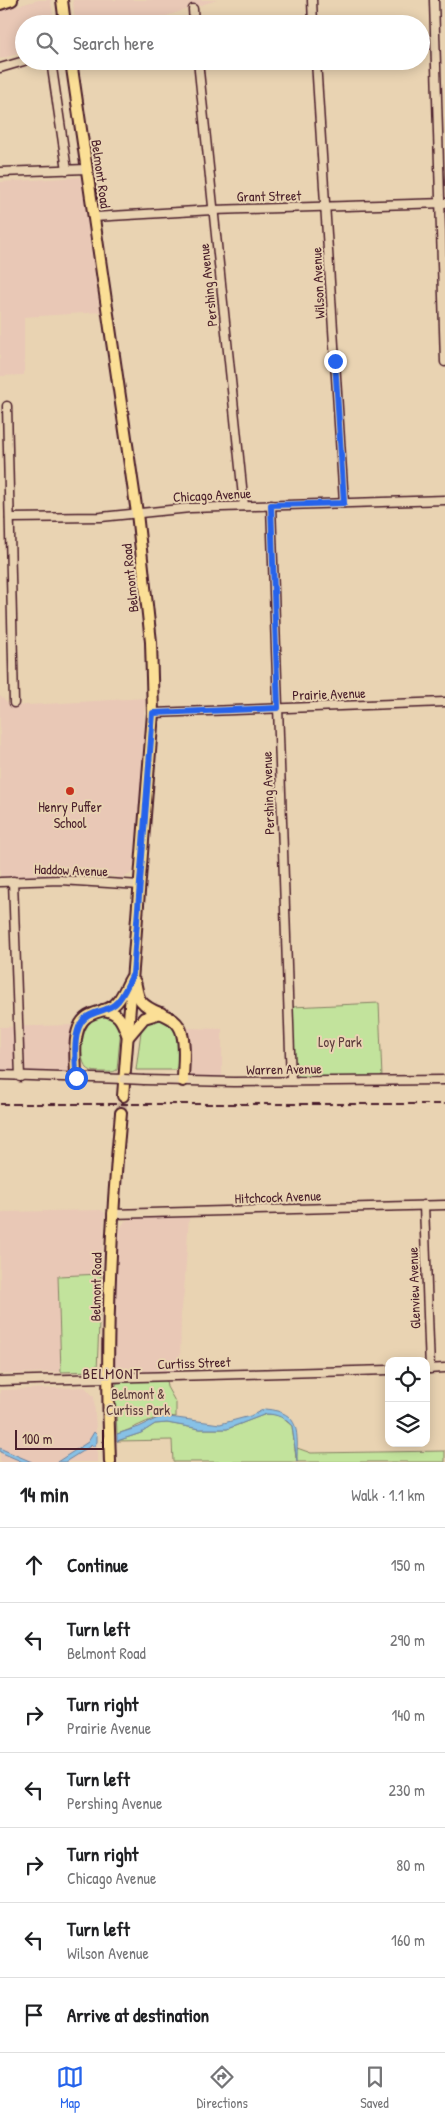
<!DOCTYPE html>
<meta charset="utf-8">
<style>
:root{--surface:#fff;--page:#f6f6f6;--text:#202124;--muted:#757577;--line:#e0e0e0;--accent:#2563eb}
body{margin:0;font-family:"Patrick Hand",sans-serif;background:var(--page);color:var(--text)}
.controls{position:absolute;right:15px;bottom:15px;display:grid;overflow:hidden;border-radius:10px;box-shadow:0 2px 12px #0003}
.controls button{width:45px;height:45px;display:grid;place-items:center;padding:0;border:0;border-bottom:1px solid var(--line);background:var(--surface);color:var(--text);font:25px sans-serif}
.scale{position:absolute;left:15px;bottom:12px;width:89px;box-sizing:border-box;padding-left:5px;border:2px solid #4a1f2b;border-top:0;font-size:14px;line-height:18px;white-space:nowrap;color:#4a1f2b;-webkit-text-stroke:4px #e9d3b2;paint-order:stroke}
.stop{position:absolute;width:15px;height:15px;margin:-11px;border:4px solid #2563eb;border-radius:50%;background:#fff}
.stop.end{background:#2563eb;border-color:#fff;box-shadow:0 1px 5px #0008}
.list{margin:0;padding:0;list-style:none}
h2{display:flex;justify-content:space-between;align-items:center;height:65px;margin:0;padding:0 20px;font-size:21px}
h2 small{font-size:16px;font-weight:400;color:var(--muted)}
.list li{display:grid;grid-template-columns:32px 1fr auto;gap:15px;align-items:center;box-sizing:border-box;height:75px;padding:0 20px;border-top:1px solid var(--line)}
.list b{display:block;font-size:19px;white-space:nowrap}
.list p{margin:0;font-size:16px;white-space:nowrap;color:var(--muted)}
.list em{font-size:16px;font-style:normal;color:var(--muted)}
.icon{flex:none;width:28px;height:28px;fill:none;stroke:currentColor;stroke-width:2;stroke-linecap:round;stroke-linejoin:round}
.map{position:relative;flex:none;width:445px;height:1462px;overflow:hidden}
.search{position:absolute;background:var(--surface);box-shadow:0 2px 12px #0003;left:15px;right:15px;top:15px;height:55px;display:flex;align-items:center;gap:12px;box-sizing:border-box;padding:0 18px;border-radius:28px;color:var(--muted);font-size:19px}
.sheet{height:590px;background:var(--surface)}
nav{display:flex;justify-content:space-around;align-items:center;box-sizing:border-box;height:70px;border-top:1px solid var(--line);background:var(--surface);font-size:14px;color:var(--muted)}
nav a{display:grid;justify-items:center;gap:2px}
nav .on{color:var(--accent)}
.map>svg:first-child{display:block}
.built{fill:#e9c8b6}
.green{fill:#c2e39c;stroke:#868164}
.water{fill:#87c1e6;stroke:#6f809b}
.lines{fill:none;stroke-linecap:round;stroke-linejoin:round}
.major-tunnel{stroke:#c9af97;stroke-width:10;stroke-dasharray:10 5;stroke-linecap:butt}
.minor-casing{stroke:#4a1f2b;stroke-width:11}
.major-casing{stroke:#4a1f2b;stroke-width:14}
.minor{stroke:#e9d3b2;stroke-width:8}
.major{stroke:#fbdf96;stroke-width:10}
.rail{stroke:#4a1f2b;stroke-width:2;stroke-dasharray:8 4;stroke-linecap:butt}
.minor-bridge-casing{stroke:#4a1f2b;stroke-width:11;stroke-linecap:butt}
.minor-bridge{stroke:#e9d3b2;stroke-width:8}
.route{stroke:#2563eb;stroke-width:6}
.poi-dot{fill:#c8321e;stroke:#e9d3b2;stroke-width:2}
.labels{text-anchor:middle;stroke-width:4;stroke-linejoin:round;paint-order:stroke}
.street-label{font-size:14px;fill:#4a1f2b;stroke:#e9d3b2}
.poi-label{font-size:14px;fill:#4a1f2b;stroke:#e9d3b2}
.park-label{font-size:14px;fill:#5c3c3c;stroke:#e9d3b2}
.neighbourhood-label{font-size:15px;letter-spacing:1px;fill:#4a1f2b;stroke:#e9d3b2}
</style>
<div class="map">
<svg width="445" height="1462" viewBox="0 0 445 1462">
<rect width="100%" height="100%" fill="#e9d3b2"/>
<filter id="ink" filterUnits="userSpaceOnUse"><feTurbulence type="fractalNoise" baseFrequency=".02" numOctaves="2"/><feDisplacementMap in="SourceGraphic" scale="10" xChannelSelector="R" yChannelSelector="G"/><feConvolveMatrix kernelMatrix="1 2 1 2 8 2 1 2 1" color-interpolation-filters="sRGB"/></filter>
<g filter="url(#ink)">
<g class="built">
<path d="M 38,0 L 51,0 L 54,24 L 24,24 L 24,52 L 0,59 L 0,11 Z"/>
<path d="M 73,0 L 217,0 L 141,24 L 75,24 Z"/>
<path d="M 81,177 L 100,312 L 24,317 L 24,375 L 0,376 L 0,182 Z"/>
<path d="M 0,696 L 12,706 L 145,698 L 143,772 L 133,870 L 131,874 L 120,879 L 114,876 L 68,875 L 0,877 Z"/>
<path d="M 72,1025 L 71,1072 L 0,1071 L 0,1027 Z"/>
<path d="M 187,1028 L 222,1029 L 222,1078 L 191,1076 L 190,1036 Z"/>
<path d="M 0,1206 L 1,1212 L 101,1210 L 105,1213 L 101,1274 L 58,1277 L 61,1372 L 0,1374 Z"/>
<path d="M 137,1217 L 189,1217 L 184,1292 L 181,1313 L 180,1372 L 123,1374 L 117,1373 L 114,1369 L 116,1283 L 120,1229 L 125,1221 Z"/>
<path d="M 85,1387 L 94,1397 L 98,1462 L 0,1462 L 0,1390 Z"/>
</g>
<g class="green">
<path d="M 379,1003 L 382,1078 L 302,1078 L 296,1074 L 294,1065 L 292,1007 Z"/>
<path d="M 113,1014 L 121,1028 L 117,1070 C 112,1073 108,1072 102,1072 C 97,1072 91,1072 87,1068 C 76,1056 82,1022 98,1016 C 102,1014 108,1014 113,1014 Z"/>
<path d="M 153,1018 C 175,1020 180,1030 179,1051 C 179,1058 180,1064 175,1070 L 136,1070 L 142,1024 Z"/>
<path d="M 101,1274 L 97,1371 L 61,1372 L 58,1276 Z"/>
<path d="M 166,1379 L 167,1387 L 176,1403 L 176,1417 C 155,1413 138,1428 117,1434 L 115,1387 L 117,1383 Z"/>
<path d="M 266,1414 L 279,1415 L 292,1426 L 296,1458 L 297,1448 L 311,1453 L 445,1451 L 445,1462 L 173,1462 L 172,1440 L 117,1441 L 141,1433 L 155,1424 L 167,1423 L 200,1429 L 227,1429 Z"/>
</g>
<g class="water">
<path d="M 265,1409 C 302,1412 297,1433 297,1462 L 292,1426 C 285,1418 277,1414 266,1414 L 227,1429 L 200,1429 L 167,1423 L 155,1424 L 141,1433 L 117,1441 L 117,1434 L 139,1427 L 162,1416 L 220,1424 L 250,1416 Z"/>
<path d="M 94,1432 L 97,1435 L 97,1442 L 93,1447 L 92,1445 L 65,1462 L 57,1462 L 88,1442 Z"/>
<path d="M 0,1448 L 4,1450 L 32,1462 L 23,1462 L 0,1452 Z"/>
</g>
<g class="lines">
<path class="major-tunnel" d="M 121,1113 L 123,1096"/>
<g class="minor-casing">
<g id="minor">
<path d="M 312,0 L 313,24"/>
<path d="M 434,0 L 445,362"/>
<path d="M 193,9 L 194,24"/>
<path d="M 51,61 L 67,170"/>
<path d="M 198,61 L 244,506"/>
<path d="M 316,61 L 344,503"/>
<path d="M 0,68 L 24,61"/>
<path d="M 0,172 L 87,169"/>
<path d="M 94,217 L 213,210 L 445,203"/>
<path d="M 7,406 L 14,703"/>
<path d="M 271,505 L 291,1081"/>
<path d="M 10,518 L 101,517 L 190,508 L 445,500"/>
<path d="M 153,713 L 445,702"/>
<path d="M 13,881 L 20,1077"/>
<path d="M 0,882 L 60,880 L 140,885"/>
<path d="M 0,1075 L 124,1079"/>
<path d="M 144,1080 L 234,1082 L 445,1080"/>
<path d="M 424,1205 L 430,1369"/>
<path d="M 112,1214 L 445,1205"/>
<path d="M 426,1369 L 445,1368"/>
<path d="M 0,1381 L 389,1370"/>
</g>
</g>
<g class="major-casing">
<g id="major">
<path d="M 62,0 L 65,24"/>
<path d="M 0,4 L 12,0"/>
<path d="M 71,61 L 137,513 L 151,642 L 153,713 L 123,1096"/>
<path d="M 135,982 C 137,988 137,996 141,1001 C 153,1016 177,1012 182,1034 C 186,1048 183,1066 183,1081"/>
<path d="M 103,1010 C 119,1012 122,1021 127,1034"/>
<path d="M 128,1037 L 144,1018 L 161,1013"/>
<path d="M 76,1078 C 76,1062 73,1042 79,1027 C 86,1010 102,1014 114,1005 C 122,999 126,986 131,978"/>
<path d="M 110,1462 C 105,1345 110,1230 121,1113"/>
</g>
</g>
<use href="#minor" class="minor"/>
<use href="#major" class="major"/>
<path class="rail" d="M 0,1104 L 445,1104"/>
<g class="minor-bridge-casing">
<path id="minor-bridge" d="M 124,1079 L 144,1080"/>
</g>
<use href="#minor-bridge" class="minor-bridge"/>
</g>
</g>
<g class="lines" filter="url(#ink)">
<path class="route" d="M 76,1078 C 76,1062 73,1042 79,1027 C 86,1010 103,1014 115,1004 C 123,998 128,983 133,974 L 153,713 L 278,708 L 271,505 L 344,503 L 335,361"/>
</g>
<circle class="poi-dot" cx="70" cy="791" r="5"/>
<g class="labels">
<g class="street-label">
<text transform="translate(101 174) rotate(82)" y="5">Belmont Road</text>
<text transform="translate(269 196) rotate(-1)" y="5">Grant Street</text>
<text transform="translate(318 283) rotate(-93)" y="5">Wilson Avenue</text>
<text transform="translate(208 285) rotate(-96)" y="5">Pershing Avenue</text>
<text transform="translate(212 495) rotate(-3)" y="5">Chicago Avenue</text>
<text transform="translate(130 578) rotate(-96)" y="5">Belmont Road</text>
<text transform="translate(329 694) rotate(-2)" y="5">Prairie Avenue</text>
<text transform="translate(268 793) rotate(-92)" y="5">Pershing Avenue</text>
<text transform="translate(71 870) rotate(2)" y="5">Haddow Avenue</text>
<text transform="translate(284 1069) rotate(-1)" y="5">Warren Avenue</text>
<text transform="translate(278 1197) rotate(-2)" y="5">Hitchcock Avenue</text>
<text transform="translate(96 1287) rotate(-89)" y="5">Belmont Road</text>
<text transform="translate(414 1288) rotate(-92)" y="5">Glenview Avenue</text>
<text transform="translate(194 1363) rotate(-2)" y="5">Curtiss Street</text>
</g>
<g class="poi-label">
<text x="70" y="812">Henry Puffer<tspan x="70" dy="16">School</tspan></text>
</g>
<g class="park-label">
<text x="340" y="1047">Loy Park</text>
<text x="138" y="1399">Belmont &amp;<tspan x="138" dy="16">Curtiss Park</tspan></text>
</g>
<g class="neighbourhood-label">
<text x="112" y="1379">BELMONT</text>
</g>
</g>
</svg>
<div class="controls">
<button><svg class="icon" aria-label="locate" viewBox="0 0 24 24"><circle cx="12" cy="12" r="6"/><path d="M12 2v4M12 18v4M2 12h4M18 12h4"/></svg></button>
<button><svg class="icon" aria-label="layers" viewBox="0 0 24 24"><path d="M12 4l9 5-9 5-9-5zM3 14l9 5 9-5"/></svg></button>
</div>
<div class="scale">100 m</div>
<div class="stop" style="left:76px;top:1078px"></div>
<div class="stop end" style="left:335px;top:361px"></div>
<div class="search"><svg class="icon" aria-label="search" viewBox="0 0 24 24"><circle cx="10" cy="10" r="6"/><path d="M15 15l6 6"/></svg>Search here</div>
</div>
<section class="sheet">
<h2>14 min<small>Walk · 1.1 km</small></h2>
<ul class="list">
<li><svg class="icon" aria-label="ahead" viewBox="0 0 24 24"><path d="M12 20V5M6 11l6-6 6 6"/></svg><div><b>Continue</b></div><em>150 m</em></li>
<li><svg class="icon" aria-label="left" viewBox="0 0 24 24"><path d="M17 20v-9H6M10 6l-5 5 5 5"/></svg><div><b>Turn left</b><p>Belmont Road</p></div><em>290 m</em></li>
<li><svg class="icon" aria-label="right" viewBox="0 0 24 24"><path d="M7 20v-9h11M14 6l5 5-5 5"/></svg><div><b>Turn right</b><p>Prairie Avenue</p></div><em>140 m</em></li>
<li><svg class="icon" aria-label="left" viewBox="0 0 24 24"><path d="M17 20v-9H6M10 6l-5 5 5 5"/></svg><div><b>Turn left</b><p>Pershing Avenue</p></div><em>230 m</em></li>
<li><svg class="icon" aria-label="right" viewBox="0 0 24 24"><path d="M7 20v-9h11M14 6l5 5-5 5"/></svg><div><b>Turn right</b><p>Chicago Avenue</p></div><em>80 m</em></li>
<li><svg class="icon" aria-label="left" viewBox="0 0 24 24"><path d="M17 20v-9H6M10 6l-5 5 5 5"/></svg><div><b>Turn left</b><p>Wilson Avenue</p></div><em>160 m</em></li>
<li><svg class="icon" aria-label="arrive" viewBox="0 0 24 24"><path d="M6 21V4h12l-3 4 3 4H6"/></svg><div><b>Arrive at destination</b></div></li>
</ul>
</section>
<nav>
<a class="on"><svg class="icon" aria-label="map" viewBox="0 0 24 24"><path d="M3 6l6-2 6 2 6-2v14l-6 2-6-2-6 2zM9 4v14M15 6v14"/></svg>Map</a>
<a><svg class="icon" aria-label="directions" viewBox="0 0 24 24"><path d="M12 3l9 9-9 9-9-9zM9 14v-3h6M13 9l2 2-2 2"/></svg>Directions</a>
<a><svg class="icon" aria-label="saved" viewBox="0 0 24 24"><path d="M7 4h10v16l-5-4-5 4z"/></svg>Saved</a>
</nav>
